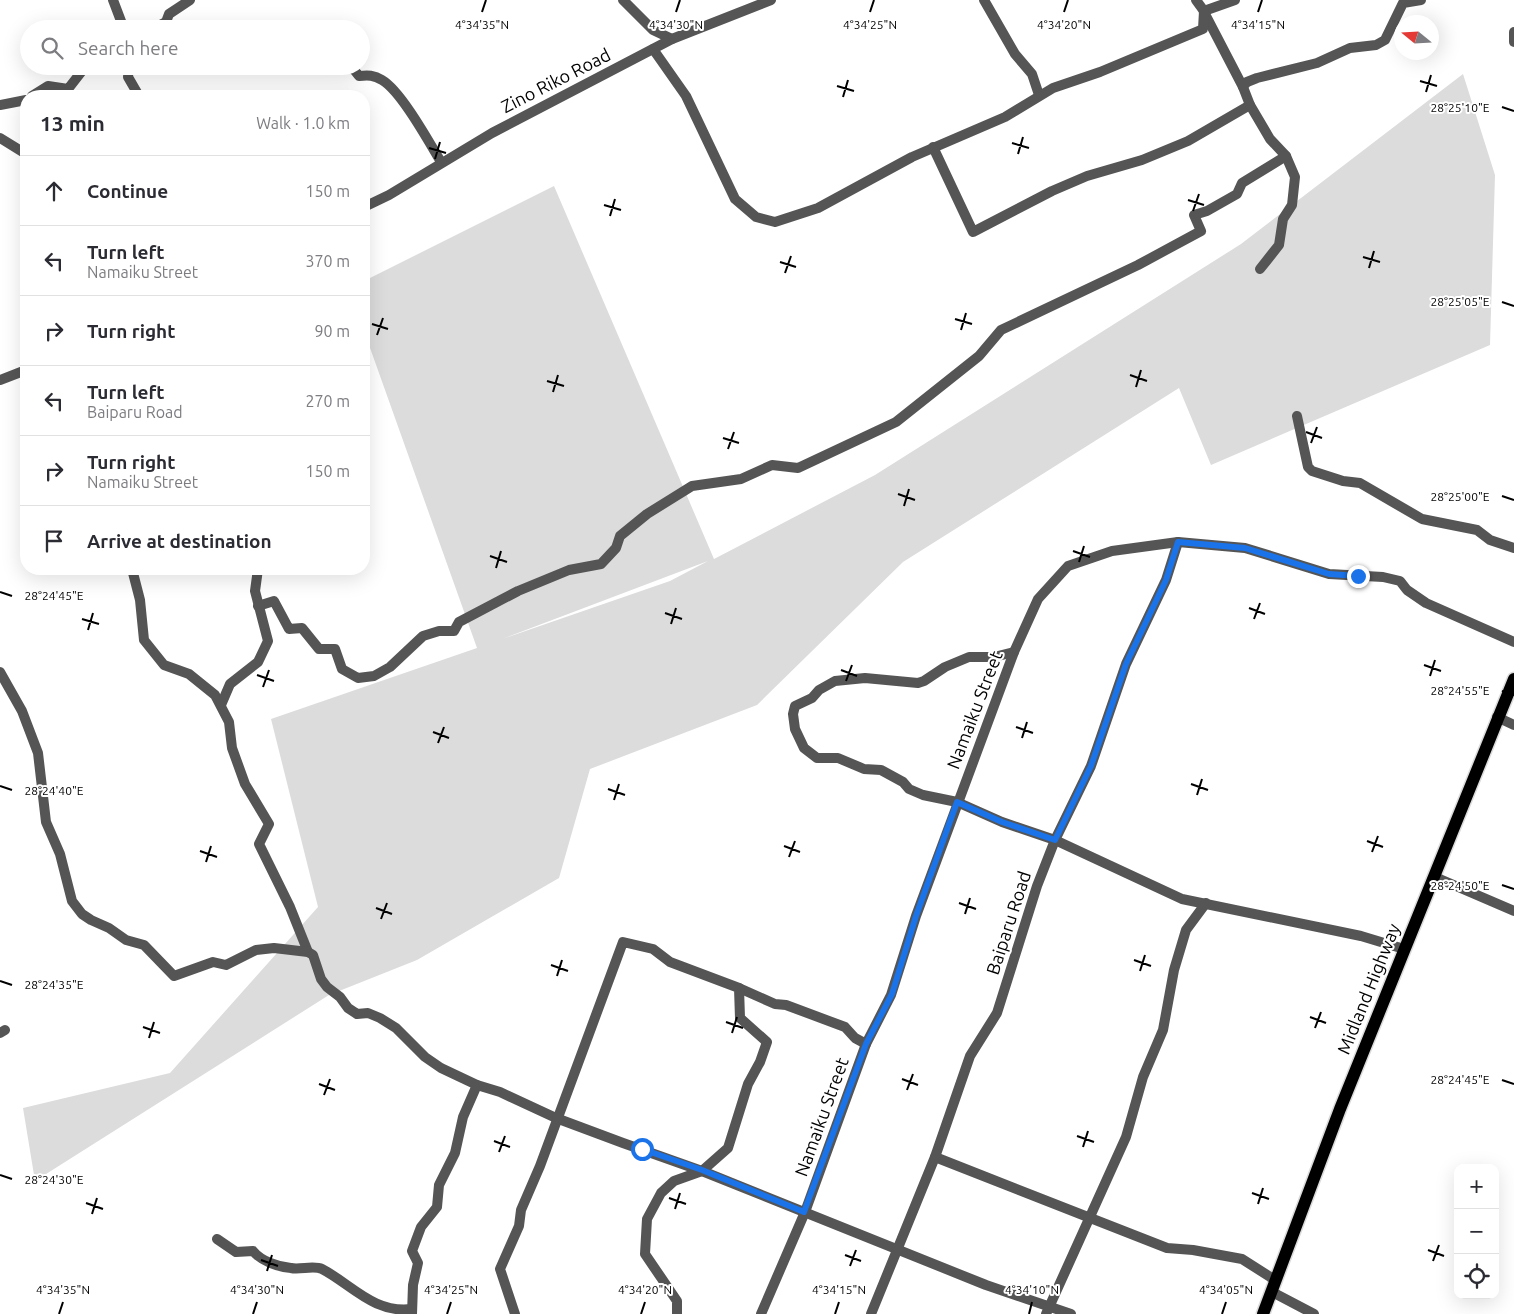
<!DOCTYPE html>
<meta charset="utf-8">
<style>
:root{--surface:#fff;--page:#f2f2f3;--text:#2b2b33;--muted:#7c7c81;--line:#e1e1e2}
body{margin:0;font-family:Ubuntu,sans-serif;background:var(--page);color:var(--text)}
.controls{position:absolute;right:15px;bottom:15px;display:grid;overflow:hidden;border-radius:10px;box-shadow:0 5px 20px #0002}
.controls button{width:45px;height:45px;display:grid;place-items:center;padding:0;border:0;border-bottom:1px solid var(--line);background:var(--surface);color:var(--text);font:25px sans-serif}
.compass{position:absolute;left:1394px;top:15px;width:45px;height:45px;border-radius:50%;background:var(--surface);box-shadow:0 5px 20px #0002;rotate:288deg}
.stop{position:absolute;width:15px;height:15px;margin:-11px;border:4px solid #1a73e8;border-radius:50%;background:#fff}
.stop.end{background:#1a73e8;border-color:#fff;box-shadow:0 1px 5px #0008}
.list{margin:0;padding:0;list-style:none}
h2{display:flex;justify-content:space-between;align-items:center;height:65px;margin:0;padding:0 20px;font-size:21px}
h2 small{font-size:16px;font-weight:400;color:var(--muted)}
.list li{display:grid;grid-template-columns:32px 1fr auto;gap:15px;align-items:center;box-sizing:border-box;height:70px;padding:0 20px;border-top:1px solid var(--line)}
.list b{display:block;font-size:19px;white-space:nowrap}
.list p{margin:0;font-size:16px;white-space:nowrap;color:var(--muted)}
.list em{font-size:16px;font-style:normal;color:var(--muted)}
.icon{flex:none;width:28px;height:28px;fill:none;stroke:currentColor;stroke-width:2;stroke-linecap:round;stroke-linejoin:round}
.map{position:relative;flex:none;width:1514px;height:1314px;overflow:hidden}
.search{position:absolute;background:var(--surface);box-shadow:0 5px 20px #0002;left:20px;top:20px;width:350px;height:55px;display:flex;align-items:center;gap:12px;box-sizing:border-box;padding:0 18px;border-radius:28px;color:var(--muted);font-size:19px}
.panel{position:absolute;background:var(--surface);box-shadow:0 5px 20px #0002;left:20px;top:90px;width:350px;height:485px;border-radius:20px}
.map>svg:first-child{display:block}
.green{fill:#dcdcdc;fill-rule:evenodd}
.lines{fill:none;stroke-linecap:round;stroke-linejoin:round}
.primary-casing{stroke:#dbdbdb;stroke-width:15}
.minor{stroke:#555;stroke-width:10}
.tertiary{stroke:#555;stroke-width:10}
.primary{stroke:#000;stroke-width:12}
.route{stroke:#1a73e8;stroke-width:6}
.ticks{fill:none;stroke:#000;stroke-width:2}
.labels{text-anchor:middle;stroke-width:4;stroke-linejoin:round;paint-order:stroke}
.street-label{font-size:18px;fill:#000;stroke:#fff}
.ticks-label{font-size:12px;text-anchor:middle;fill:#000;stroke:#fff;stroke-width:4;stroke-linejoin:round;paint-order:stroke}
</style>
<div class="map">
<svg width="1514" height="1314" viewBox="0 0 1514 1314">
<rect width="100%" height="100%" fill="#fff"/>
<path class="green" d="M 1463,74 L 1495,175 L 1490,345 L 1211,465 L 1179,388 L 903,562 L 757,705 L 590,769 L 559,878 L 417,960 L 329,995 L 35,1181 L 23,1108 L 170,1073 L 318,907 L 271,719 L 477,648 L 364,331 L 364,281 L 554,186 L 714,559 L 875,475 L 1241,244 ZM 708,561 L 670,581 L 502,639 Z"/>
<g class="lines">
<g class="primary-casing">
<path id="primary" d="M 1263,1314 L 1340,1109 L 1514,679"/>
</g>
<g class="minor">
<path d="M 113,0 L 124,29"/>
<path d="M 623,0 L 653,30 L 672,39"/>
<path d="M 984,0 L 1015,54 L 1032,74 L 1039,95"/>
<path d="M 1196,0 L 1204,11 L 1235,0"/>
<path d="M 1204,12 L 1243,87"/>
<path d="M 153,29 L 166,22 L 169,14 L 190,0"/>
<path d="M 1514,32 L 1514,42"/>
<path d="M 653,49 L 686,96 L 735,199 L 756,217 L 775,222 L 818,208 L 912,157 L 1005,117 L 1053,88 L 1100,72 L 1203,29 L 1204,11"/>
<path d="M 129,66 L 128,77 L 139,96"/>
<path d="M 351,66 L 359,76 C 368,75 374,75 382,80 C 401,91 429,142 441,162"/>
<path d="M 32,96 L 48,86 L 68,89 L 82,71 L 89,66"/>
<path d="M 0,105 L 26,100"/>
<path d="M 0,138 L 26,154"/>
<path d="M 933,147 L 973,232 L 1052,191 L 1087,176 L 1142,160 L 1188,141 L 1250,105"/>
<path d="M 1260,269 L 1279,245 L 1283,219 L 1292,205 L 1295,177 L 1286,156 L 1270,139 L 1250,105 L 1243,87 L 1247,82 L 1257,78 L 1317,63 L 1350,48 L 1376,45 L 1385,40 L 1403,3 L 1421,0"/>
<path d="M 1297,416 L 1308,467 L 1312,471 L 1343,481 L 1360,483 L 1422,519 L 1477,530 L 1490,540 L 1514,548"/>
<path d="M 132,569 L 140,600 L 144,640 L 164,665 L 189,674 L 215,695 L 229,722 L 232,748 L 245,784 L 269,824 L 259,844 L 290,907 L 308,952"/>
<path d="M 258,606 L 274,601 L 289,629 L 302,628 L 319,649 L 335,649 L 342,669 L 358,678 L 374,676 L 390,667 L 423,636 L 439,631 L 454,631 L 459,622 L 518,591 L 569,570 L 601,564 L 616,548 L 620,536 L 647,514 L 692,486 L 741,479 L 772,465 L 798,468 L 896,422 L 979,356 L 1001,330 L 1138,265 L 1201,231 L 1194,215 L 1207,211 L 1237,194 L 1242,183 L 1286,156"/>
<path d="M 1014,652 L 994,657 L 969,657 L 945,667 L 924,681 L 918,683 L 865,678 L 835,681 L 819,690 L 812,698 L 795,706 L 793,714 L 795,729 L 804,748 L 817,758 L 838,758 L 864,769 L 881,770 L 903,782 L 909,789 L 923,795 L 957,802 L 1002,822 L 1055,840 L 1182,899 L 1361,936 L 1404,949"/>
<path d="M 0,672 L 22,711 L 38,753 L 46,822 L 60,854 L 72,901 L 82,914 L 91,920 L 109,928 L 126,940 L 144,945 L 174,976 L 213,962 L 226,965 L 256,950 L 274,948 L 308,952 L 313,955 L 321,979 L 327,987 L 340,997 L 348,1008 L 357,1014 L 368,1013 L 380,1018 L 396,1028 L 425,1057 L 441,1068 L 477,1085 L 500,1092 L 556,1118 L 623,1143 L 702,1171 L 986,1285 L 1071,1314"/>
<path d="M 221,705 L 230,684 L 258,662 L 268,641 L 255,591 L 258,569"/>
<path d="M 1497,717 L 1514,725"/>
<path d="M 1435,877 L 1514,911"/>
<path d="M 739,988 L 775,1004 L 786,1005 L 845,1027 L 855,1038 L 866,1044"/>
<path d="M 0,1033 L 5,1030"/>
<path d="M 935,1157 L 1167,1248 L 1193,1250 L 1242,1259 L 1275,1280"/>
<path d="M 217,1239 L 236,1252 L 253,1251 C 261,1261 278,1267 291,1268 C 300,1270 314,1265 322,1269 C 351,1284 374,1314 412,1309"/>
<path d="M 1272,1292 L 1314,1314"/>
<path d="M 412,1314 L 413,1285 L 418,1263 L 412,1251 L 421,1227 L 437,1207 L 439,1185 L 455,1153 L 463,1117 L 477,1085"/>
<path d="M 515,1314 L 500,1269 L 519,1226 L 521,1210 L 540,1166 L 623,942 L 653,949 L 670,962 L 739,988 L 740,1018 L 767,1042 L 760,1062 L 748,1084 L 728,1148 L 702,1171 L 674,1181 L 661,1193 L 647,1219 L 645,1254 L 677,1301 L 677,1314"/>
<path d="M 761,1314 L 805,1212 L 866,1044 L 891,995 L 916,916 L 1014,652 L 1038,599 L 1068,566 L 1112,551 L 1178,542 L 1245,548 L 1329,574 L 1383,577 L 1400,581 L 1407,590 L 1426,603 L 1514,642"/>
<path d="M 871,1314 L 935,1157 L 970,1056 L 997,1013 L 1037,886 L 1055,840 L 1091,766 L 1126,664 L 1166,580 L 1178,542"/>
<path d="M 1046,1314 L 1126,1137 L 1143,1077 L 1163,1030 L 1174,970 L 1186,930 L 1206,903"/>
</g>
<g class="tertiary">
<path d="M 364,207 L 389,195 L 492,133 L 672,39 L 771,0"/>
<path d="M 0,380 L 26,370"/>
</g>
<use href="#primary" class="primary"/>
</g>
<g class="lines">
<path class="route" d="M 642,1149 L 702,1170 L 804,1212 L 866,1044 L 892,994 L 916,916 L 957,802 L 1002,822 L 1055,840 L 1091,766 L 1126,664 L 1166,580 L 1178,542 L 1245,548 L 1329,574 L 1358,576"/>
</g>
<path class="ticks" d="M 482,12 L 486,0M 676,12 L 680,0M 870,12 L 874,0M 1064,12 L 1068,0M 1258,12 L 1262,0M 1420,81 L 1437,86M 837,86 L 854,91M 1426,92 L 1431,75M 843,97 L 848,80M 1502,107 L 1514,111M 1012,143 L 1029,148M 429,148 L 446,153M 1018,154 L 1023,137M 435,159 L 440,142M 1188,200 L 1204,205M 604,205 L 621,210M 1193,211 L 1199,194M 610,216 L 615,199M 1363,257 L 1380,262M 780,262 L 796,267M 1369,268 L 1374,251M 785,273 L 791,256M 1502,302 L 1514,306M 955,319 L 972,324M 372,324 L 388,329M 961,330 L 966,313M 377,335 L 383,318M 1130,375 L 1147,381M 547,381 L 564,386M 1136,387 L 1141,370M 553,392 L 558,375M 1306,432 L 1322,438M 723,438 L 739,443M 1311,443 L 1317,427M 728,449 L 734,432M 898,494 L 915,500M 1502,496 L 1514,500M 904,506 L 909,489M 1073,551 L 1090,557M 490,556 L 507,562M 1079,562 L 1084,546M 496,568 L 501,551M 0,592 L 12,596M 1249,608 L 1265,614M 665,613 L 682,619M 82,619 L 99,624M 1254,619 L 1260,603M 671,624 L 676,608M 88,630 L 93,613M 1424,665 L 1441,671M 841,670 L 857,676M 257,675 L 274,681M 1430,676 L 1435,660M 846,681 L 852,665M 263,687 L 269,670M 1502,691 L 1514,695M 1016,727 L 1033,733M 433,732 L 449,738M 1022,738 L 1027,722M 438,743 L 444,727M 1191,784 L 1208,790M 0,786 L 12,790M 608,789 L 625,795M 1197,795 L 1202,779M 614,800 L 619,784M 1367,841 L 1383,847M 784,846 L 800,852M 200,851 L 217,857M 1372,852 L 1378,836M 789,857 L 795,841M 206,862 L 211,846M 1502,885 L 1514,889M 959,903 L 976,909M 376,908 L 392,914M 965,914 L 970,898M 381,919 L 387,903M 1134,960 L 1151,966M 551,965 L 568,971M 1140,971 L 1145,955M 557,976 L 562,960M 0,981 L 12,985M 1310,1017 L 1326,1023M 726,1022 L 743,1028M 143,1027 L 160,1033M 1315,1028 L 1321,1012M 732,1033 L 737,1017M 149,1038 L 154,1022M 902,1079 L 918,1085M 1502,1080 L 1514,1084M 319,1084 L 335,1090M 907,1090 L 913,1074M 324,1095 L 330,1079M 1077,1136 L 1094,1142M 494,1141 L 510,1147M 1083,1147 L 1088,1131M 499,1152 L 505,1136M 0,1175 L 12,1179M 1252,1193 L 1269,1199M 669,1198 L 686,1204M 86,1203 L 103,1209M 1258,1204 L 1263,1188M 675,1209 L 680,1193M 92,1214 L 97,1198M 1428,1250 L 1444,1256M 845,1255 L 861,1261M 261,1260 L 278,1266M 1433,1261 L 1439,1245M 850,1266 L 856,1250M 267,1271 L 272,1255M 59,1314 L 63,1302M 253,1314 L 257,1302M 447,1314 L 451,1302M 641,1314 L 645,1302M 835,1314 L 839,1302M 1029,1314 L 1032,1302M 1222,1314 L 1226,1302"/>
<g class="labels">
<g class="street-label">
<text transform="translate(556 81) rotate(-27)" y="6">Zino Riko Road</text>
<text transform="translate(975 710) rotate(-69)" y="6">Namaiku Street</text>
<text transform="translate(1009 923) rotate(-72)" y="6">Baiparu Road</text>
<text transform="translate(1369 989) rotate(-68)" y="6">Midland Highway</text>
<text transform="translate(822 1117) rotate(-70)" y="6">Namaiku Street</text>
</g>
</g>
<g class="ticks-label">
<text x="482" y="29">4°34'35"N</text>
<text x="676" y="29">4°34'30"N</text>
<text x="870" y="29">4°34'25"N</text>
<text x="1064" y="29">4°34'20"N</text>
<text x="1258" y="29">4°34'15"N</text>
<text x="1460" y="112">28°25'10"E</text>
<text x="1460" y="306">28°25'05"E</text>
<text x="1460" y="501">28°25'00"E</text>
<text x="54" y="600">28°24'45"E</text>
<text x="1460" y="695">28°24'55"E</text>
<text x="54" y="795">28°24'40"E</text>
<text x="1460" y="890">28°24'50"E</text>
<text x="54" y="989">28°24'35"E</text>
<text x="1460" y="1084">28°24'45"E</text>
<text x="54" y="1184">28°24'30"E</text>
<text x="63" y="1294">4°34'35"N</text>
<text x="257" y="1294">4°34'30"N</text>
<text x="451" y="1294">4°34'25"N</text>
<text x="645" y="1294">4°34'20"N</text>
<text x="839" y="1294">4°34'15"N</text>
<text x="1032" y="1294">4°34'10"N</text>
<text x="1226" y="1294">4°34'05"N</text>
</g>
</svg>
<div class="controls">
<button>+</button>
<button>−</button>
<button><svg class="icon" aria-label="locate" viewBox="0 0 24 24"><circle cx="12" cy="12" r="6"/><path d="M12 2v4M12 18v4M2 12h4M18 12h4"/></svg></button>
</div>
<svg class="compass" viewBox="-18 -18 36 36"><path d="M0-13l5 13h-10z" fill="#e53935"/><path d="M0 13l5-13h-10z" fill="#7c7c81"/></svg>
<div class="stop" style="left:642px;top:1149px"></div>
<div class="stop end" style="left:1358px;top:576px"></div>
<div class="search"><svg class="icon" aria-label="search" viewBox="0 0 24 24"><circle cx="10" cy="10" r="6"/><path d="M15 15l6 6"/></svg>Search here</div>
<section class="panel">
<h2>13 min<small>Walk · 1.0 km</small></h2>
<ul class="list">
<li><svg class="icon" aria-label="ahead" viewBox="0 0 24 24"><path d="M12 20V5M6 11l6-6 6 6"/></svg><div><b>Continue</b></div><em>150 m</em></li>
<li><svg class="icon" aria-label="left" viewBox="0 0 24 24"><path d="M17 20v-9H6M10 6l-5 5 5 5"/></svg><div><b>Turn left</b><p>Namaiku Street</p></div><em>370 m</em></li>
<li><svg class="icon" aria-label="right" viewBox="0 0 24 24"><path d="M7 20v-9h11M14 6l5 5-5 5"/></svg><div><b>Turn right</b></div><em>90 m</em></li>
<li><svg class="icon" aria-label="left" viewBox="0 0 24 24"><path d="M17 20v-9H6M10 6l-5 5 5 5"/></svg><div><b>Turn left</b><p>Baiparu Road</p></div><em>270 m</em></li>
<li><svg class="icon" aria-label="right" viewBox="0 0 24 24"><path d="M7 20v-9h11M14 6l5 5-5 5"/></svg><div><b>Turn right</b><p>Namaiku Street</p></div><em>150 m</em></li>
<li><svg class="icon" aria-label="arrive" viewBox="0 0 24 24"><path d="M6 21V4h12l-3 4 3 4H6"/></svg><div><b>Arrive at destination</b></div></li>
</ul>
</section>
</div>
